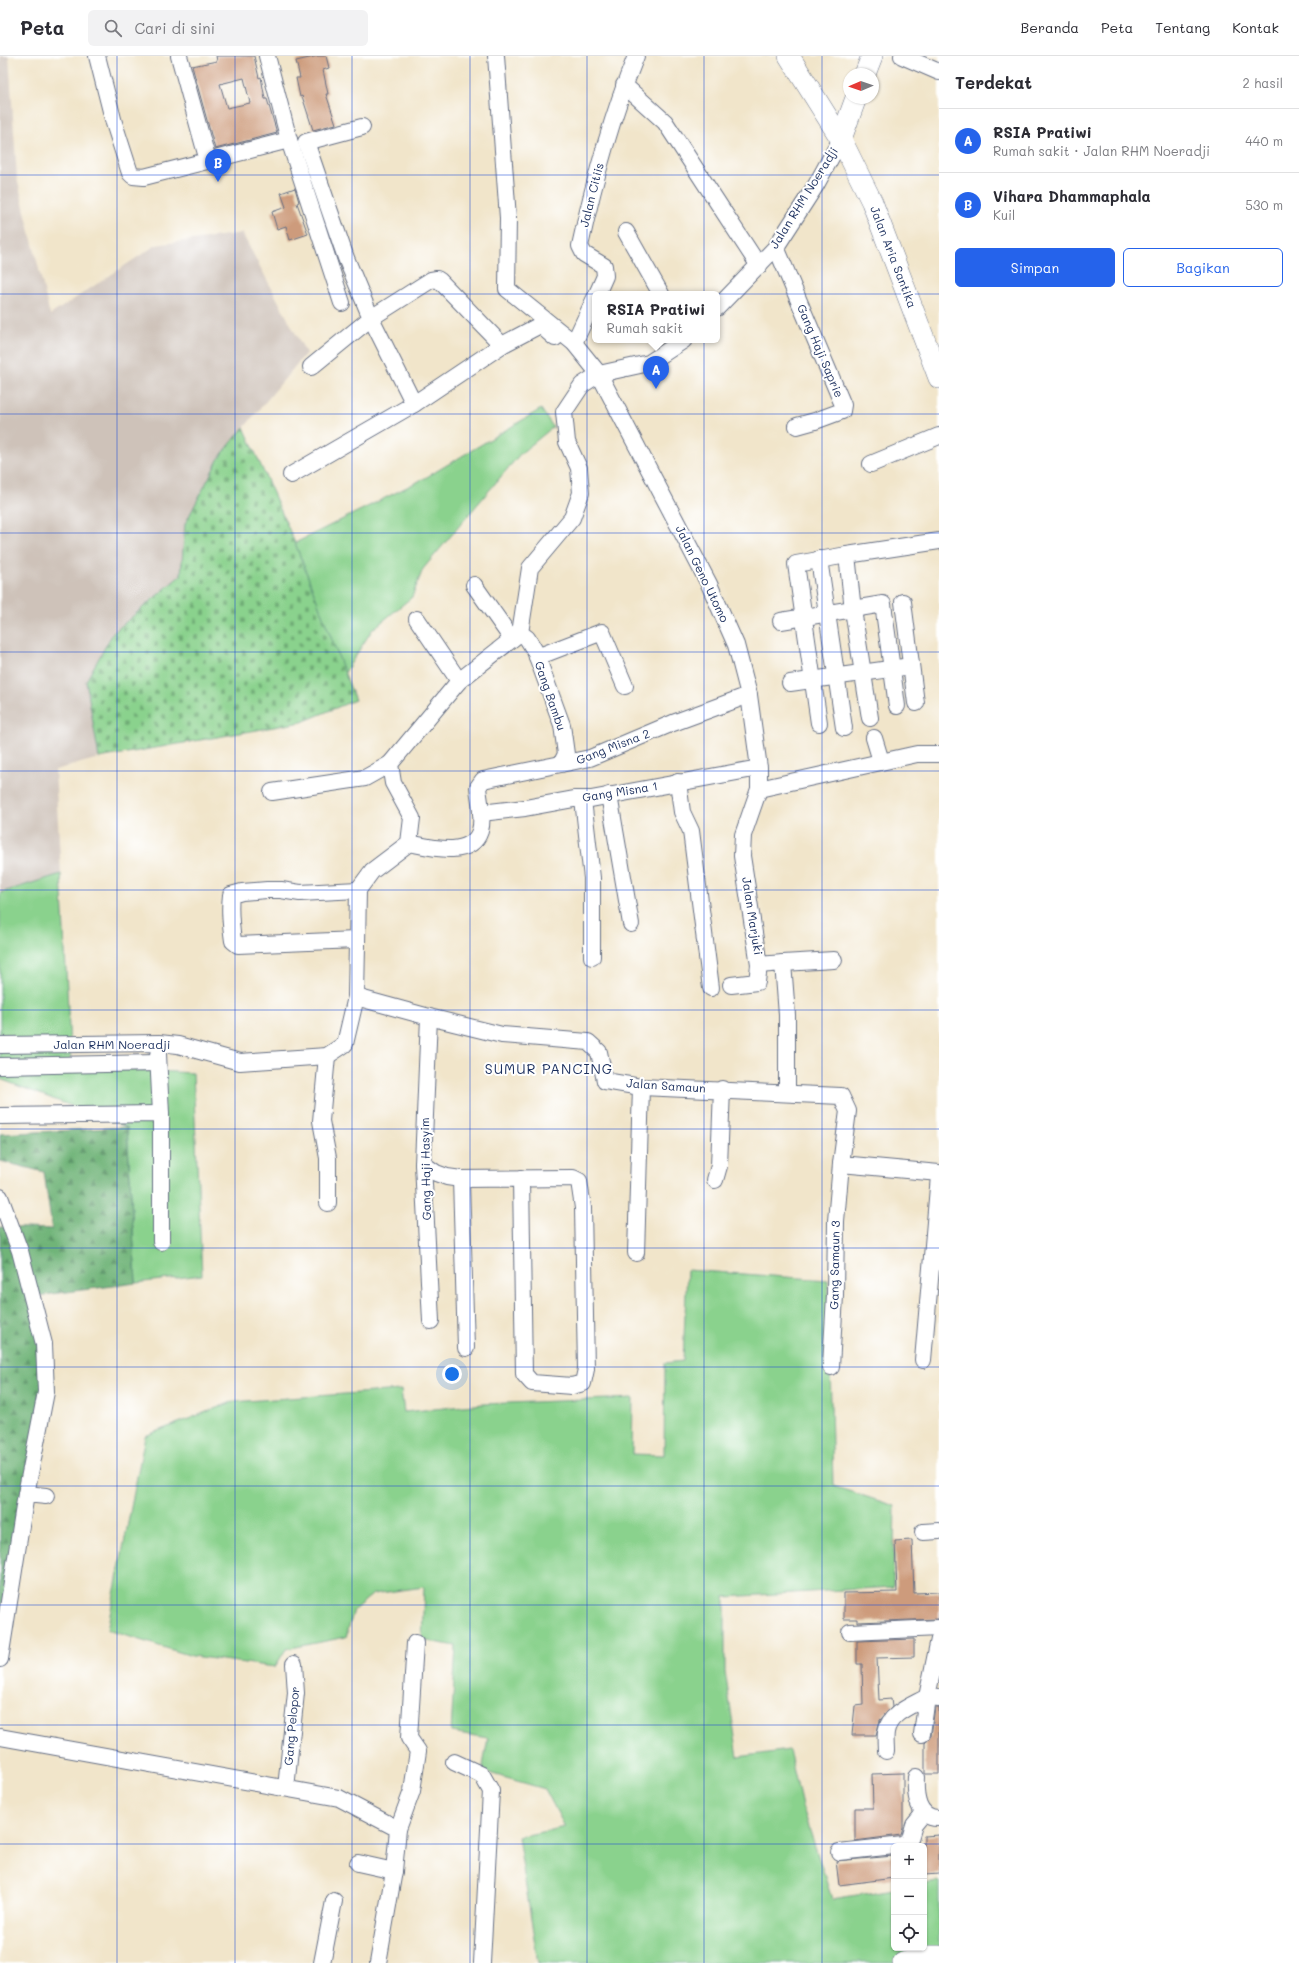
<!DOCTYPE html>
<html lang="id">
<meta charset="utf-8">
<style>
:root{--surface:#fff;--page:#f2f2f3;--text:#2b2b33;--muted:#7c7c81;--line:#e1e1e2;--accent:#2563eb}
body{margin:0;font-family:Mali,sans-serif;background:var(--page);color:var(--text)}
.controls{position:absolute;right:12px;bottom:12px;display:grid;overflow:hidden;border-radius:6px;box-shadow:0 1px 3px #0004}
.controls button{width:36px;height:36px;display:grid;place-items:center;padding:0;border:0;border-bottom:1px solid var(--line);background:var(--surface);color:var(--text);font:20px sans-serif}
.compass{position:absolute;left:843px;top:12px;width:36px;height:36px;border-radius:50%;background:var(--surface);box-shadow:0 1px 3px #0004;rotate:268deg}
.you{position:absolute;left:452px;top:1318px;width:14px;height:14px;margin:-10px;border:3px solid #fff;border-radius:50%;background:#1a73e8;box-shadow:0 0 0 6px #1a73e833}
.badge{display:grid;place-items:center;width:26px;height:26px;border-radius:50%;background:var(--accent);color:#fff;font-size:13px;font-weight:700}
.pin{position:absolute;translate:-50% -33px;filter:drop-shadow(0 1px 2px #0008)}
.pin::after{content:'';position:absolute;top:21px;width:14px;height:12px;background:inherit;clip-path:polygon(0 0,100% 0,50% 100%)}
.popup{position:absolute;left:592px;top:235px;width:128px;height:52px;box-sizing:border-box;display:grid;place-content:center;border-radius:6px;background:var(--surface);filter:drop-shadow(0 1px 3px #0005);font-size:13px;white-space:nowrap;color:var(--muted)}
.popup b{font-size:15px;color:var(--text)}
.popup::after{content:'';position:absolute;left:50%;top:100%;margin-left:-8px;border:8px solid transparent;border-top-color:var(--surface)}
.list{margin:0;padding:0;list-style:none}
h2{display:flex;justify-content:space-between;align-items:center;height:52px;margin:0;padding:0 16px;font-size:17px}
h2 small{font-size:13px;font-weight:400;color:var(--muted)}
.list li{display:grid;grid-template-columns:26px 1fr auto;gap:12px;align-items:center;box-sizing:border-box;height:64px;padding:0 16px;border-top:1px solid var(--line)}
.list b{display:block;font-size:15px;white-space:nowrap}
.list p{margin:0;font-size:13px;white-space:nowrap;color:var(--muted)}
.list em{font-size:13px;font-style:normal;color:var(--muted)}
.actions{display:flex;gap:8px;padding:12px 16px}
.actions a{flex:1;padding:9px 0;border:1px solid var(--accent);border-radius:6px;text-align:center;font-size:14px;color:var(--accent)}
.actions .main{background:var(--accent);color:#fff}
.icon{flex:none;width:22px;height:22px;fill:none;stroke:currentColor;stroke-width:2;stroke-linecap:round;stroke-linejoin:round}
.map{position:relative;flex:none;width:939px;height:1907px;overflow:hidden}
header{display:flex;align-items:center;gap:24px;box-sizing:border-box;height:56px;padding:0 20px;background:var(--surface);border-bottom:1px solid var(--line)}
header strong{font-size:19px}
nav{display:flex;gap:22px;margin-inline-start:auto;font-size:14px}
.search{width:280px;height:36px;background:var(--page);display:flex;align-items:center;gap:10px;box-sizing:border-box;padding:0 14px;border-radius:6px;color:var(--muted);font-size:15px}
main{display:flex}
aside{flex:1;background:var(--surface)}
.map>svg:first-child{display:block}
.industrial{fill:#cec2b9}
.grass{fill:#8ad28d;stroke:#528076}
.forest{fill:url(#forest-firs);stroke:#45726b}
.cemetery{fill:url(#cemetery-stones);stroke:#528076}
.building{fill:#cd9b7b;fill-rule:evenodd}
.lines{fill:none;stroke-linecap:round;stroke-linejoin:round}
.minor-casing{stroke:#666f84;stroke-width:18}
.tertiary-casing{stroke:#666f84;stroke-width:22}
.minor{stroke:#fff;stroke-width:16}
.tertiary{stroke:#fff;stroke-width:21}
.grid{fill:none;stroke:#1d4ed8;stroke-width:1;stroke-opacity:0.55}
.labels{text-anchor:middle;stroke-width:4;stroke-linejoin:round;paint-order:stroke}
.street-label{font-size:12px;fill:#1b2f5e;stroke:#fff}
.quarter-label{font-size:14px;letter-spacing:1px;fill:#1b2f5e;stroke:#fff}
</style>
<header>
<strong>Peta</strong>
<div class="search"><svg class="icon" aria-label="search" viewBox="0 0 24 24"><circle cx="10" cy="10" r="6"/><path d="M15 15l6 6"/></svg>Cari di sini</div>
<nav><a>Beranda</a><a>Peta</a><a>Tentang</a><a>Kontak</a></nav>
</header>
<main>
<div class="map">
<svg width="939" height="1907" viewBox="0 0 939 1907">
<defs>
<pattern id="forest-firs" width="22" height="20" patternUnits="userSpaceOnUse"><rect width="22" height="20" fill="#6fb478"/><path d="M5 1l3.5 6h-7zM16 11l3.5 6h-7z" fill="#5a9366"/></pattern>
<pattern id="cemetery-stones" width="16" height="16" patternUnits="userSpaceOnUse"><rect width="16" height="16" fill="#8ad28d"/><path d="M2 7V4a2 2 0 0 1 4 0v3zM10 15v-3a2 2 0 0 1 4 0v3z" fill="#70ab76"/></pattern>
</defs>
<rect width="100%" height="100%" fill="#fff"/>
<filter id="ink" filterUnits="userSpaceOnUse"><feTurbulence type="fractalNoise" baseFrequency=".025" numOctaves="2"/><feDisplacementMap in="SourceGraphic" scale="8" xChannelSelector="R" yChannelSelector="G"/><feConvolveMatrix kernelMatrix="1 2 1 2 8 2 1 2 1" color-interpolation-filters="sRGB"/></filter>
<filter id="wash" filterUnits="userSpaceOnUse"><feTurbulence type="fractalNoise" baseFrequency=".012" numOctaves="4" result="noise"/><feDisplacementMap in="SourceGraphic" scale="16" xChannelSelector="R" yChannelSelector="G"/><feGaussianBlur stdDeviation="0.9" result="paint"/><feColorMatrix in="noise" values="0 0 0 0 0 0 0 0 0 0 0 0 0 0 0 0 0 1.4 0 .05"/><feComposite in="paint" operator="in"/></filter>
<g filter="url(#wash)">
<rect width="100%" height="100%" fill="#f1e5ca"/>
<path class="industrial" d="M 0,0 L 9,0 L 17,122 L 50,259 L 156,189 L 242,177 L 306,297 L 219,402 L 185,468 L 181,519 L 113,577 L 86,625 L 99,702 L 55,714 L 61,818 L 0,837 Z"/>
<g class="grass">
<path d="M 541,353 L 553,371 L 520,398 L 423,513 L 412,541 L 372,574 L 344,618 L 295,487 L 425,422 Z"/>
<path d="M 61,818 L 71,1010 L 193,1017 L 202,1219 L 136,1227 L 127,1071 L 0,1023 L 0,837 Z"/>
<path d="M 687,1214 L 828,1224 L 833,1430 L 895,1450 L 893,1531 L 725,1541 L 725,1615 L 738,1701 L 789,1694 L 802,1750 L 832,1843 L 894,1833 L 894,1892 L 924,1892 L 924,1828 L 939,1826 L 939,1907 L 538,1907 L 518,1781 L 565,1771 L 545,1733 L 482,1715 L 488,1682 L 451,1676 L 456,1590 L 422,1584 L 424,1531 L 373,1538 L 354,1554 L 346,1581 L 286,1593 L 275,1611 L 192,1600 L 107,1574 L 145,1380 L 232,1346 L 401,1334 L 404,1356 L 483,1348 L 633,1342 L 632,1398 L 664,1399 L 665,1307 L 683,1305 Z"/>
</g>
<path class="forest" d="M 127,1071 L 136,1227 L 36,1240 L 54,1329 L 0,1561 L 0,1171 L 52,1173 L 44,1116 L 0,1105 L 0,1078 Z"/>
<path class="cemetery" d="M 244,371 L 295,487 L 355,644 L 302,666 L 99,702 L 86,625 L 113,577 L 181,519 L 185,468 L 219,402 Z"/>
<g id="blocks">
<g class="building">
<path d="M 216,0 L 254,0 L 259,22 L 261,21 L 265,43 L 267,43 L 277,77 L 215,93 L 192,10 L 217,5 ZM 244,22 L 250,47 L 227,52 L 220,28 Z"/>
<path d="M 318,0 L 326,0 L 329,12 L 323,14 L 328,38 L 326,38 L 336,68 L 313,74 L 302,40 L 300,41 L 296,22 L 300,22 L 296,5 Z"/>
<path d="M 295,132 L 299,146 L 297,147 L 308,178 L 290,184 L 286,170 L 277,173 L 272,156 L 286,151 L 281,137 Z"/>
<path d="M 912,1484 L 914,1537 L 939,1536 L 939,1563 L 857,1566 L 857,1563 L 844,1563 L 844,1537 L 897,1536 L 895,1485 Z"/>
<path d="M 914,1583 L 914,1601 L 877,1602 L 879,1644 L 891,1643 L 892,1651 L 880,1664 L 876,1679 L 852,1679 L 855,1650 L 863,1649 L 862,1608 L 857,1608 L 857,1585 Z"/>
<path d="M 935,1651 L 939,1651 L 939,1718 L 925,1718 L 925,1687 L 931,1680 Z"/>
<path d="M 903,1717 L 903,1772 L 901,1779 L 855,1785 L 855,1752 L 873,1752 L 872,1718 Z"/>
<path d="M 939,1779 L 939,1818 L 924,1819 L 924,1780 Z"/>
<path d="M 894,1800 L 894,1822 L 839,1829 L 836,1805 Z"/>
</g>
</g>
</g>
<g filter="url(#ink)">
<use href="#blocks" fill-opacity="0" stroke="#666f84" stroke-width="1"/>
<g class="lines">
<g class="minor-casing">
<g id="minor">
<path d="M 97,0 L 114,67 L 130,117 L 133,120 L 144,121 L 289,84"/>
<path d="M 179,0 L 208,105"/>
<path d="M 267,0 L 289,84 L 342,247"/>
<path d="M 496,0 L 508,162 L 507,233 L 574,287 L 599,318 L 709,528 L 736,589 L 749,639 L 759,712 L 759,733 L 743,779 L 742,800 L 759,909 L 783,907 L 787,959 L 787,1036"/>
<path d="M 902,0 L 939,16"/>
<path d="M 624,29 L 665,66 L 759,210"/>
<path d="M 626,176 L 661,238"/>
<path d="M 776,191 L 843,349 L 842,355 L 815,365 L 797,370"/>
<path d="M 597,238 L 605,220 L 604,210 L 584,198 L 580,190 C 594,125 611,62 636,0"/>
<path d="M 717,252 L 776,191 L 816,129 L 841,83"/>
<path d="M 574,287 L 595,242"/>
<path d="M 311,311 L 371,262 L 346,202 L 306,86 L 362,71"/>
<path d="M 414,348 L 502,289 L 540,269 L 555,282"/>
<path d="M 871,408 L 939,380"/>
<path d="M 291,419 L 414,348 L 371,262 L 431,224 L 437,223 L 440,225 L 502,289"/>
<path d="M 819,503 L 844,672"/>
<path d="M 474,529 L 512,583"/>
<path d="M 903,546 L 916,647"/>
<path d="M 417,563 L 459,625"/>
<path d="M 781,565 L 883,548 L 897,650"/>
<path d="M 520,577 L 527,582 L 535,595 L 562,669 L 566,698 L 561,708"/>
<path d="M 537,601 L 602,576 L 625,630"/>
<path d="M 790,627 L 911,610"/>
<path d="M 870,662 L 853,554 L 847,499 L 939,485"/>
<path d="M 819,667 L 796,508 L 847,499"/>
<path d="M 874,682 L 881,705"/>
<path d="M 678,726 L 682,756 L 691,775 L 711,932"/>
<path d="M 759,733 L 917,698 L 939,698"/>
<path d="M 272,736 L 365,722 L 390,708"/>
<path d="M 609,739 L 631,868"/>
<path d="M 583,744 L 592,822 L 592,901"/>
<path d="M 481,757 L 525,752 L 574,743 L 591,743 L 759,712"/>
<path d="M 409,787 C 429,791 471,803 480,775 C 484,761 479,744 478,731 L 483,724 L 590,702 L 673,667 L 749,639"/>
<path d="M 356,884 L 238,889 L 233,885 C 231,870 229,855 231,839 L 242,836 L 267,834 L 281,834 L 300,837 L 358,834"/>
<path d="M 783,907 L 834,904"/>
<path d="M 731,929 L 757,926 L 759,909"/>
<path d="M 356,941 L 429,961 L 502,979 L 588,986 L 599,996 L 605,1025 L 641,1031 L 841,1040 L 848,1055 L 841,1108 L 939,1117"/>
<path d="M 429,961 L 423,1108 L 431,1265"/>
<path d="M 0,989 L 159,987 L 178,989 L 240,1006 L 327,1000 L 345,988 L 356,941 L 358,834 L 372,815 L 409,787 L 412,762 L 393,727 L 390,708 L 459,625 L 520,577 L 530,512 L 572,462 L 581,437 L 579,412 L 567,386 L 564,356 L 582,329 L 599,318 L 649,307 L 684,284"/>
<path d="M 158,998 L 161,1058"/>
<path d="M 327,1000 L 321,1065 L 328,1102 L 328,1147"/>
<path d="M 0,1010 L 158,1007"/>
<path d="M 0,1060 L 161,1058 L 161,1186"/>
<path d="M 423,1108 L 436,1117 L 447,1121 L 461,1123 L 573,1122 L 579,1125 L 583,1152 L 586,1313 L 583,1327 L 572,1330 L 532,1327 L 524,1318 L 521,1122"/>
<path d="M 461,1123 L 466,1292"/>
<path d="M 715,1124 L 719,1110 L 722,1033"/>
<path d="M 0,1141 L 20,1195 L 44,1288 L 46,1336 L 26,1438 L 0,1603"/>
<path d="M 636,1197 L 641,1031"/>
<path d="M 923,1304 L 939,1120"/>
<path d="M 831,1311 L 835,1239 L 836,1165 L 841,1108"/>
<path d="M 26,1438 L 46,1440"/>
<path d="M 923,1476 L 939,1475"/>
<path d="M 850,1576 L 939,1572"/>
<path d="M 922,1678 L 927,1641 L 939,1642"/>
<path d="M 0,1681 L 339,1742 L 398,1773 L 394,1815 L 378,1907"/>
<path d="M 886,1695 C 886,1689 885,1682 886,1676 C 889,1657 913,1649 927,1641 L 939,1583"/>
<path d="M 454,1706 L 482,1719 L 491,1735 L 482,1907"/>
<path d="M 916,1721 C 915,1738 917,1763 939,1762"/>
<path d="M 286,1732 L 296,1637 L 294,1608"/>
<path d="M 398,1773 L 412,1735 L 418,1695 L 409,1682 L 415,1587"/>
<path d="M 839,1796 L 903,1789 L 909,1786 L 914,1769 L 923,1758"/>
<path d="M 358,1807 L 394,1815"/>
<path d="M 322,1907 L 334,1845"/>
</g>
</g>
<g class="tertiary-casing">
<g id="tertiary">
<path d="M 789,0 L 841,83 L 872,146 L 939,322"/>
<path d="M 865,18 L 872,0"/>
<path d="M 841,83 L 856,42"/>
<path d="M 903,1907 L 925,1900 L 939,1900"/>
</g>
</g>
<use href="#minor" class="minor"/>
<use href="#tertiary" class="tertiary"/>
</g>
</g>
<path class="grid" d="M 117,0 L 117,1907M 235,0 L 235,1907M 352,0 L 352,1907M 470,0 L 470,1907M 587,0 L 587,1907M 704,0 L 704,1907M 822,0 L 822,1907M 0,119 L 939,119M 0,238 L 939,238M 0,358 L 939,358M 0,477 L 939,477M 0,596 L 939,596M 0,715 L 939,715M 0,834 L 939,834M 0,954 L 939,954M 0,1073 L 939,1073M 0,1192 L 939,1192M 0,1311 L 939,1311M 0,1430 L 939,1430M 0,1549 L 939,1549M 0,1669 L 939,1669M 0,1788 L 939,1788"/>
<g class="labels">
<g class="street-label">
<text transform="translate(592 139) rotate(-76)" y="4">Jalan Citiis</text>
<text transform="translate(804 142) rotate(-58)" y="4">Jalan RHM Noeradji</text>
<text transform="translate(893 201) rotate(69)" y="4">Jalan Aria Santika</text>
<text transform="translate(820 295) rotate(67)" y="4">Gang Haji Saprie</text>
<text transform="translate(702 518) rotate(64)" y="4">Jalan Geno Utomo</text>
<text transform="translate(550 640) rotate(71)" y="4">Gang Bambu</text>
<text transform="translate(613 691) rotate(-21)" y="4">Gang Misna 2</text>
<text transform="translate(620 736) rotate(-9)" y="4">Gang Misna 1</text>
<text transform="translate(752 860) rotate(81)" y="4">Jalan Marjuki</text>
<text x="112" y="993">Jalan RHM Noeradji</text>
<text transform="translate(666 1030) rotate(4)" y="4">Jalan Samaun</text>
<text transform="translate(426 1113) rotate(-91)" y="4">Gang Haji Hasyim</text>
<text transform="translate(835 1209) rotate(-89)" y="4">Gang Samaun 3</text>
<text transform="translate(292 1670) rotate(-85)" y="4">Gang Pelopor</text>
</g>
<g class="quarter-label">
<text x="549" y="1018">SUMUR PANCING</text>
</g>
</g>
</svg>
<div class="controls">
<button>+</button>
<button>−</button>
<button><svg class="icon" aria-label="locate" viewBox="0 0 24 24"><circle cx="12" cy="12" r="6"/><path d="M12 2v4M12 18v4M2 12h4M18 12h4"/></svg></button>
</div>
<svg class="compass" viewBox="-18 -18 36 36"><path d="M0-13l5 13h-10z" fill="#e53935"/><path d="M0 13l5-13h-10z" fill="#7c7c81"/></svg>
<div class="you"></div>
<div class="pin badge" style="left:656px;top:333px">A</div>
<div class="popup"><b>RSIA Pratiwi</b>Rumah sakit</div>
<div class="pin badge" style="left:218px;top:126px">B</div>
</div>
<aside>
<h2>Terdekat<small>2 hasil</small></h2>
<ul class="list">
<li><span class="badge">A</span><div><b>RSIA Pratiwi</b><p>Rumah sakit · Jalan RHM Noeradji</p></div><em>440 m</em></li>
<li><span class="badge">B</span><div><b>Vihara Dhammaphala</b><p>Kuil</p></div><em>530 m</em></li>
</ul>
<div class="actions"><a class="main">Simpan</a><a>Bagikan</a></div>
</aside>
</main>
